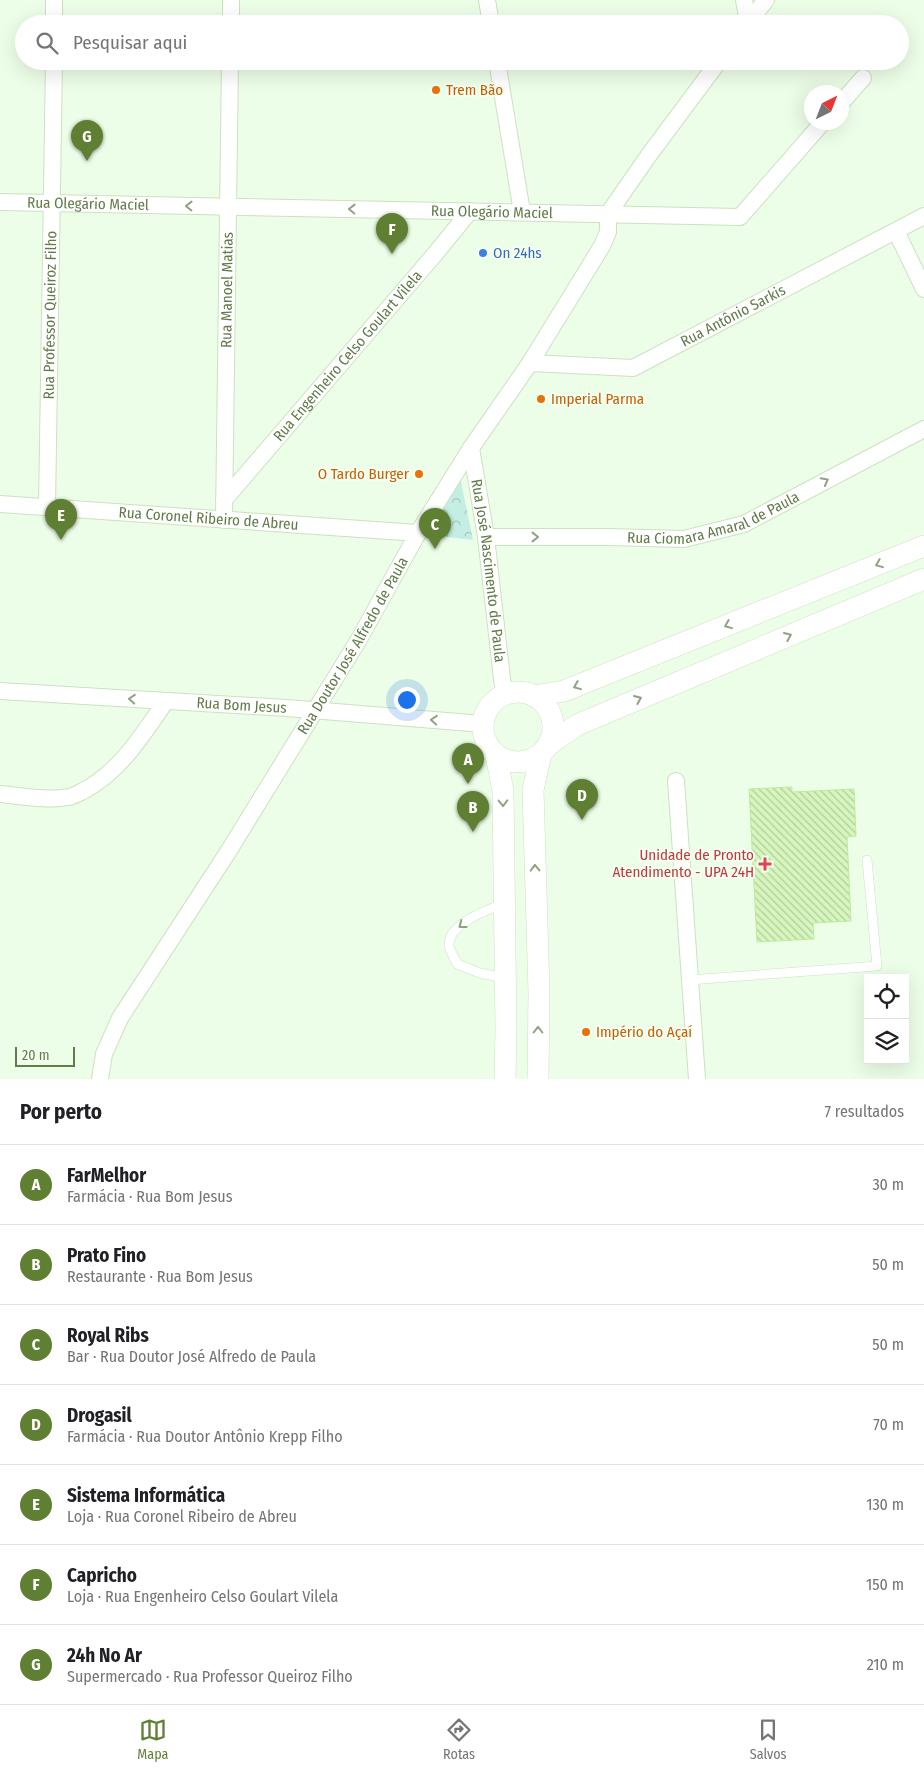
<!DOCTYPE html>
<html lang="pt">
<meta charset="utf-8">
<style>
:root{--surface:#fff;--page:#f2f2f2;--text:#202124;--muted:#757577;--line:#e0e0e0;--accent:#5f7f32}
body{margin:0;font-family:"Fira Sans Condensed",sans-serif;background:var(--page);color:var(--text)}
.controls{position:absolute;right:15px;bottom:15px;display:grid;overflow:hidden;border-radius:0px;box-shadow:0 5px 20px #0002}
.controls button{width:45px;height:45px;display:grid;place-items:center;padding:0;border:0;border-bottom:1px solid var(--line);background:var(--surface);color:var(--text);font:25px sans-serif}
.compass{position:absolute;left:804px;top:85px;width:45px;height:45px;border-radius:50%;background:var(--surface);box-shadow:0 5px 20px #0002;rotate:42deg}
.scale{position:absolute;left:15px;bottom:12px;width:60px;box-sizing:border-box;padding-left:5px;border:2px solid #617c49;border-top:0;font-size:14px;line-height:18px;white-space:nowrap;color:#617c49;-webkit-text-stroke:4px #f4fff0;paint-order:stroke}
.you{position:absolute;left:406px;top:699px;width:18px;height:18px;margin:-12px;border:4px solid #fff;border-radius:50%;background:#1a73e8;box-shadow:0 0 0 8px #1a73e833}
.badge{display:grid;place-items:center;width:32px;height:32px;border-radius:50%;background:var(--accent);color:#fff;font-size:16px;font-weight:700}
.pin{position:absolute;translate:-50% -41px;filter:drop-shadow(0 1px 2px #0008)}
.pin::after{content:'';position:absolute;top:26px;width:18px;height:15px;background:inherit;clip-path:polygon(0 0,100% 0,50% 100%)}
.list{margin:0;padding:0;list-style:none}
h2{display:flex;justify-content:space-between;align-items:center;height:65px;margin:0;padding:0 20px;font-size:21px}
h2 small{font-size:16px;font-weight:400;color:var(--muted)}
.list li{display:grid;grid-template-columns:32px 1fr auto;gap:15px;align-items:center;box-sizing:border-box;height:80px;padding:0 20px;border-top:1px solid var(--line)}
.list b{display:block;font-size:19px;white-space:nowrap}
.list p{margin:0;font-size:16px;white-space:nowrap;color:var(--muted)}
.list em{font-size:16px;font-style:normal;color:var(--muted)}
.icon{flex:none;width:28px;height:28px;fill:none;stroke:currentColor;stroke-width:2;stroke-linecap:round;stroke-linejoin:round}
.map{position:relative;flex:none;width:924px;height:1079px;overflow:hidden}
.search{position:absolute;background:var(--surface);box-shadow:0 5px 20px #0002;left:15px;right:15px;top:15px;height:55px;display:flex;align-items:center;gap:12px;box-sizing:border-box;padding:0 18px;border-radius:28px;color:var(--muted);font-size:19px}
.sheet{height:625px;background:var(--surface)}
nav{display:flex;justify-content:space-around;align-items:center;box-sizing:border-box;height:70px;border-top:1px solid var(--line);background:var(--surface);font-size:14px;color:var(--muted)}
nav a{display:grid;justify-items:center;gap:2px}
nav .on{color:var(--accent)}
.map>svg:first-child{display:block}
.park{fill:url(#park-crowns)}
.building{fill:url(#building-back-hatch);stroke:#bfeb9c}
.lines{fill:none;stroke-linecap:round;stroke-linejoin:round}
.service-casing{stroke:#cbe2bf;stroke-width:10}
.minor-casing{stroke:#cbe2bf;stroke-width:18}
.tertiary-casing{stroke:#cbe2bf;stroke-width:22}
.service{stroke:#fff;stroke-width:9}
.minor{stroke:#fff;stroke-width:16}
.tertiary{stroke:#fff;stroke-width:21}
.oneway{stroke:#90a380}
.food-dot{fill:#e8710a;stroke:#f4fff0;stroke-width:2}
.shop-dot{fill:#3f7fe0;stroke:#f4fff0;stroke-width:2}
.health-dot{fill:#e0444e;stroke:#f4fff0;stroke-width:2}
.labels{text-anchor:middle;stroke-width:4;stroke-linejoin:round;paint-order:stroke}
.food-label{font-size:15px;fill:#c56008;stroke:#f4fff0;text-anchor:start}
.street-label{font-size:15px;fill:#617c49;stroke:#f4fff0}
.shop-label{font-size:15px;fill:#366cbe;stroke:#f4fff0;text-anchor:start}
.health-label{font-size:15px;fill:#be3a42;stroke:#f4fff0;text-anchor:end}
</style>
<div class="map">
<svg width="924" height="1079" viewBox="0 0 924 1079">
<defs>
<pattern id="park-crowns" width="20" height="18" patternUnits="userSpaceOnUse" patternTransform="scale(1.25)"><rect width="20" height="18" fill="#c4eee4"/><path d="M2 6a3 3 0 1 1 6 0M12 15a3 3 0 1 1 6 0" fill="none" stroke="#a3c6bb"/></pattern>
<pattern id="building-back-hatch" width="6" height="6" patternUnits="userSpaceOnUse" patternTransform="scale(1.25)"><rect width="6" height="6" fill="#d6f6bd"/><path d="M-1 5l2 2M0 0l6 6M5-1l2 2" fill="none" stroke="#b1cc9c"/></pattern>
</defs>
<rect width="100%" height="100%" fill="#edfee8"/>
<path class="park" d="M 460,477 L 473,540 L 429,535 Z"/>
<path class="building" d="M 792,787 L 792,792 L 854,789 L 856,836 L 847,837 L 851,921 L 813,923 L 814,939 L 757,942 L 749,789 Z"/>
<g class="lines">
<g class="service-casing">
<g id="service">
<path d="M 504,903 C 489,910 448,923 449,945 C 449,950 455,958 457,964 L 480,973 L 505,978"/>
<path d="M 689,980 L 877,966 L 867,860"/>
</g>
</g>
<g class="minor-casing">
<g id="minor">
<path d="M 487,0 L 491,24"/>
<path d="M 744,0 L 748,22"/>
<path d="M 54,24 L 54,0"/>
<path d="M 231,24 L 231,0"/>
<path d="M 747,24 L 766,0"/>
<path d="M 497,61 L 522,212"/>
<path d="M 842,102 L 863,78"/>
<path id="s1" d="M 0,202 L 740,217 L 823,122"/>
<path d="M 896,231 L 924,289"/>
<path id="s2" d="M 530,363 L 633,368 L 924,216"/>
<path id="s3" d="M 471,448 L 486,537 L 502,679 L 505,694"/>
<path id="s4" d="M 224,500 L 435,254 L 470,211"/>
<path id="s5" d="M 0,504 L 418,533"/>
<path id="s6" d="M 47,507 L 54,61"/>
<path id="s7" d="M 224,520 L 230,61"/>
<path id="s8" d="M 486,537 L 607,537 L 684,539 L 744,524 L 924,429"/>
<path id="s9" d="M 0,691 L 287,708 L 483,724"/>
<path d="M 676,781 L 697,1079"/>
<path d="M 0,794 C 22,796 47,801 69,797 C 74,796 79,793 83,791 C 120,772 143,734 166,701"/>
<path id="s10" d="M 100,1079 L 104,1054 L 120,1018 L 228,852 L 358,641 L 418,533 L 471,448 L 530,363 L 602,246 L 608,232 L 608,214 L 649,155 L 719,61"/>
</g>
</g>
<g class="tertiary-casing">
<g id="tertiary">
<circle cx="518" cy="727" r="35"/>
<path d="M 534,696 L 564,691 L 924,546"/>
<path d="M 548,745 L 577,725 L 924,579"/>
<path d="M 496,755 L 503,791 L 506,1030 L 505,1079"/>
<path d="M 538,1079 L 539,992 L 533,790 L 541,754"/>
</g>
</g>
<use href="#service" class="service"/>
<use href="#minor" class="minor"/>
<use href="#tertiary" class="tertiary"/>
</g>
<defs><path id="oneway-chevron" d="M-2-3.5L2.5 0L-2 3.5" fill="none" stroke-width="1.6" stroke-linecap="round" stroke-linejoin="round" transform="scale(1.25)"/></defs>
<g class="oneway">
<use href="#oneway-chevron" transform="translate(189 206) rotate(-179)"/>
<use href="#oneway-chevron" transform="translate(352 209) rotate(-179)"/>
<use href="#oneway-chevron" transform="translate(825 481) rotate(-28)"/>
<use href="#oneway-chevron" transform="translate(535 537)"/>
<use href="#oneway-chevron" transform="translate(879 564) rotate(158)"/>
<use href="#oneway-chevron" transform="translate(728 625) rotate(158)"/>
<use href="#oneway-chevron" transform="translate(788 636) rotate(-23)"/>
<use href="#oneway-chevron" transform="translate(577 686) rotate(158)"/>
<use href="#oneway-chevron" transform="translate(132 699) rotate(-176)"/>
<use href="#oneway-chevron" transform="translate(638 699) rotate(-23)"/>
<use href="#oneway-chevron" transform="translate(434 720) rotate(-175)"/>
<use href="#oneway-chevron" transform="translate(503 803) rotate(89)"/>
<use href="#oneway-chevron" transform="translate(535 868) rotate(-91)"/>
<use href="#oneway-chevron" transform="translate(462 925) rotate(143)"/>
<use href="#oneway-chevron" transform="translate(538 1030) rotate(-90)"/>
</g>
<g class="food-dot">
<circle cx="436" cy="90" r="5"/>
<circle cx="541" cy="399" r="5"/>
<circle cx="419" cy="474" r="5"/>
<circle cx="586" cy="1032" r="5"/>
</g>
<circle class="shop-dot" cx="483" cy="253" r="5"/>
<path class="health-dot" d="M762.5 856.5h5v5h5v5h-5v5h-5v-5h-5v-5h5z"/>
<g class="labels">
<g class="food-label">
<text x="446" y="95">Trem Bão</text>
<text x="551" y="404">Imperial Parma</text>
<text x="409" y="479" text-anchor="end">O Tardo Burger</text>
<text x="596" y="1037">Império do Açaí</text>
</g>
<g class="street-label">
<text dy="5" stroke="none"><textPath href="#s1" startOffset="88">Rua Olegário Maciel</textPath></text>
<text dy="5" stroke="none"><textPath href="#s1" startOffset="492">Rua Olegário Maciel</textPath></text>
<text dy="5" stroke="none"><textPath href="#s7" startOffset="230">Rua Manoel Matias</textPath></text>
<text dy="5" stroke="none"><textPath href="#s6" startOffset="192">Rua Professor Queiroz Filho</textPath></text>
<text dy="5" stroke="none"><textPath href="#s2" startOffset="216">Rua Antônio Sarkis</textPath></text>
<text dy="5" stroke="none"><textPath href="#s4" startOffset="190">Rua Engenheiro Celso Goulart Vilela</textPath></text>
<text dy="5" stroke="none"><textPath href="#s8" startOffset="231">Rua Ciomara Amaral de Paula</textPath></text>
<text dy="5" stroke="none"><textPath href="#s5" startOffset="209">Rua Coronel Ribeiro de Abreu</textPath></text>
<text dy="5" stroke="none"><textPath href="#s3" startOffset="124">Rua José Nascimento de Paula</textPath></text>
<text dy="5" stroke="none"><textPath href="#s10" startOffset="504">Rua Doutor José Alfredo de Paula</textPath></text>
<text dy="5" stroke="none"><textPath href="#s9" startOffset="242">Rua Bom Jesus</textPath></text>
</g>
<g class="shop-label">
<text x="493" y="258">On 24hs</text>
</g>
<g class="health-label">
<text x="754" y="860">Unidade de Pronto<tspan x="754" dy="17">Atendimento - UPA 24H</tspan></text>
</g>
</g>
</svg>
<div class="controls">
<button><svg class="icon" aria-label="locate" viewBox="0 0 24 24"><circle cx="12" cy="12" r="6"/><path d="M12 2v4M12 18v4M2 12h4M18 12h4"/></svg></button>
<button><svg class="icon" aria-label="layers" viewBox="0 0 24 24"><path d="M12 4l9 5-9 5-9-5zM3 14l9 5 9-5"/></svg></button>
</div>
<svg class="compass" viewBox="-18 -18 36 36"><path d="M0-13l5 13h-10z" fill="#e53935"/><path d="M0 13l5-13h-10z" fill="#757577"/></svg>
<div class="scale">20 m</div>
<div class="you"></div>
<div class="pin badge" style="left:468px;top:784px">A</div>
<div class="pin badge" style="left:473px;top:832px">B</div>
<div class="pin badge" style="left:435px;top:549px">C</div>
<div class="pin badge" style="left:582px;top:820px">D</div>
<div class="pin badge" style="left:61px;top:540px">E</div>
<div class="pin badge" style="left:392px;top:254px">F</div>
<div class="pin badge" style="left:87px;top:161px">G</div>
<div class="search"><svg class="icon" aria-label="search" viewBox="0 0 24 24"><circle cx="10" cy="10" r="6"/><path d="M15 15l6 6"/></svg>Pesquisar aqui</div>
</div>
<section class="sheet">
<h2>Por perto<small>7 resultados</small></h2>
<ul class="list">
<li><span class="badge">A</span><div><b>FarMelhor</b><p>Farmácia · Rua Bom Jesus</p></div><em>30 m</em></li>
<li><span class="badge">B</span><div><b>Prato Fino</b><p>Restaurante · Rua Bom Jesus</p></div><em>50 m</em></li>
<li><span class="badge">C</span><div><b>Royal Ribs</b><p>Bar · Rua Doutor José Alfredo de Paula</p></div><em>50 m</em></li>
<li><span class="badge">D</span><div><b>Drogasil</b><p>Farmácia · Rua Doutor Antônio Krepp Filho</p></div><em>70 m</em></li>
<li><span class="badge">E</span><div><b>Sistema Informática</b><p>Loja · Rua Coronel Ribeiro de Abreu</p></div><em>130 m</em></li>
<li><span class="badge">F</span><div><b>Capricho</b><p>Loja · Rua Engenheiro Celso Goulart Vilela</p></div><em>150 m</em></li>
<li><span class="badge">G</span><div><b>24h No Ar</b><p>Supermercado · Rua Professor Queiroz Filho</p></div><em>210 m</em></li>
</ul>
</section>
<nav>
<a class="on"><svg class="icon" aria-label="map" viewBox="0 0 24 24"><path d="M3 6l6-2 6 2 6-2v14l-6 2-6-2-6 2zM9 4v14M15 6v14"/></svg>Mapa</a>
<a><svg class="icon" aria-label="directions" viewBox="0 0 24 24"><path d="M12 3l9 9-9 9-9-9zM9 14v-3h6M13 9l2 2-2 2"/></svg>Rotas</a>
<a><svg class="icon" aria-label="saved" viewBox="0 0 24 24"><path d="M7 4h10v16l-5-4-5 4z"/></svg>Salvos</a>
</nav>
